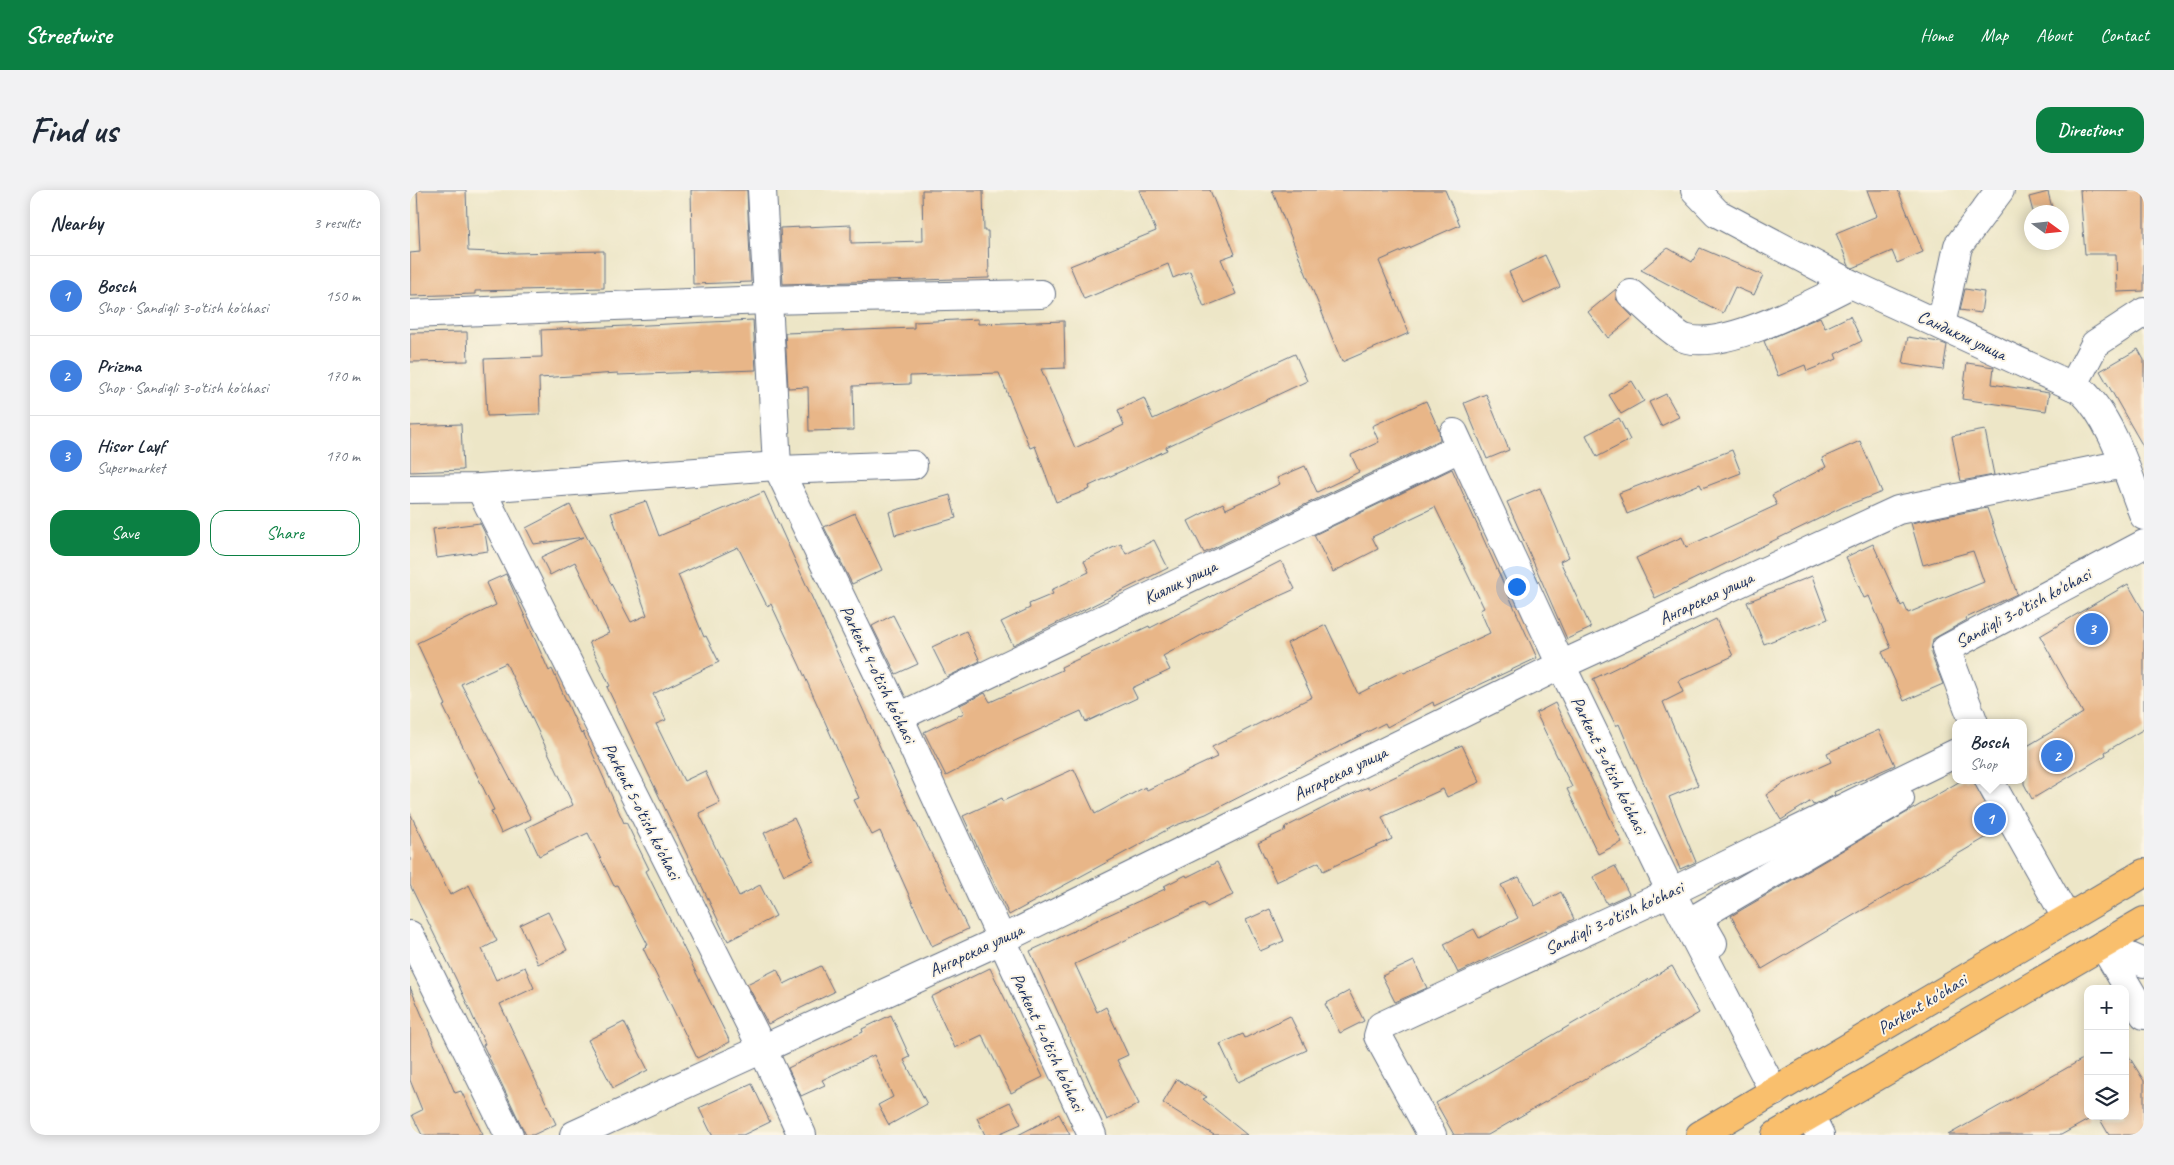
<!DOCTYPE html>
<meta charset="utf-8">
<style>
:root{--surface:#fff;--page:#f2f2f3;--text:#1f2937;--muted:#747a83;--line:#e0e1e3;--accent:#0b8043}
body{margin:0;font-family:Caveat,sans-serif;background:var(--page);color:var(--text)}
.controls{position:absolute;right:15px;bottom:15px;display:grid;overflow:hidden;border-radius:10px;box-shadow:0 2px 12px #0003}
.controls button{width:45px;height:45px;display:grid;place-items:center;padding:0;border:0;border-bottom:1px solid var(--line);background:var(--surface);color:var(--text);font:25px sans-serif}
.compass{position:absolute;left:1614px;top:15px;width:45px;height:45px;border-radius:50%;background:var(--surface);box-shadow:0 2px 12px #0003;rotate:105deg}
.you{position:absolute;left:1106px;top:396px;width:18px;height:18px;margin:-12px;border:4px solid #fff;border-radius:50%;background:#1a73e8;box-shadow:0 0 0 8px #1a73e833}
.badge{display:grid;place-items:center;width:32px;height:32px;border-radius:50%;background:var(--accent);color:#fff;font-size:16px;font-weight:700}
.pin{position:absolute;translate:-50% -50%;border:2px solid #fff;box-shadow:0 1px 5px #0006}
.popup{position:absolute;left:1542px;top:529px;width:75px;height:65px;box-sizing:border-box;display:grid;place-content:center;border-radius:10px;background:var(--surface);filter:drop-shadow(0 1px 4px #0005);font-size:16px;white-space:nowrap;color:var(--muted)}
.popup b{font-size:19px;color:var(--text)}
.popup::after{content:'';position:absolute;left:50%;top:100%;margin-left:-10px;border:10px solid transparent;border-top-color:var(--surface)}
.list{margin:0;padding:0;list-style:none}
h2{display:flex;justify-content:space-between;align-items:center;height:65px;margin:0;padding:0 20px;font-size:21px}
h2 small{font-size:16px;font-weight:400;color:var(--muted)}
.list li{display:grid;grid-template-columns:32px 1fr auto;gap:15px;align-items:center;box-sizing:border-box;height:80px;padding:0 20px;border-top:1px solid var(--line)}
.list b{display:block;font-size:19px;white-space:nowrap}
.list p{margin:0;font-size:16px;white-space:nowrap;color:var(--muted)}
.list em{font-size:16px;font-style:normal;color:var(--muted)}
.actions{display:flex;gap:10px;padding:15px 20px}
.actions a{flex:1;padding:11px 0;border:1px solid var(--accent);border-radius:15px;text-align:center;font-size:18px;color:var(--accent)}
.actions .main{background:var(--accent);color:#fff}
.icon{flex:none;width:28px;height:28px;fill:none;stroke:currentColor;stroke-width:2;stroke-linecap:round;stroke-linejoin:round}
.map{position:relative;flex:none;width:1734px;height:945px;overflow:hidden;border-radius:15px}
header{display:flex;align-items:center;gap:30px;box-sizing:border-box;height:70px;padding:0 25px;background:var(--accent);color:#fff}
header strong{font-size:24px}
nav{display:flex;gap:28px;margin-inline-start:auto;font-size:18px}
.intro{display:flex;align-items:center;justify-content:space-between;box-sizing:border-box;height:120px;padding:0 30px}
h1{margin:0;font-size:35px}
.button{padding:12px 22px;border-radius:15px;background:var(--accent);color:#fff;font-size:18px;font-weight:700}
main{display:flex;gap:30px;padding:0 30px}
aside{flex:1;background:var(--surface);border-radius:15px;box-shadow:0 2px 12px #0003}
.map>svg:first-child{display:block}
.building{fill:#e8b688}
.lines{fill:none;stroke-linecap:round;stroke-linejoin:round}
.minor-casing{stroke:#646f83;stroke-width:30}
.major-casing{stroke:#646f83;stroke-width:30}
.minor{stroke:#fff;stroke-width:28}
.major{stroke:#f9bf6d;stroke-width:28}
.labels{text-anchor:middle;stroke-width:4;stroke-linejoin:round;paint-order:stroke}
.street-label{font-size:18px;fill:#1b2f5e;stroke:#fcf5e5}
</style>
<header>
<strong>Streetwise</strong>
<nav><a>Home</a><a>Map</a><a>About</a><a>Contact</a></nav>
</header>
<div class="intro"><h1>Find us</h1><a class="button">Directions</a></div>
<main>
<aside>
<h2>Nearby<small>3 results</small></h2>
<ul class="list">
<li><span class="badge" style="background:#3f7fe0">1</span><div><b>Bosch</b><p>Shop · Sandiqli 3-o'tish ko'chasi</p></div><em>150 m</em></li>
<li><span class="badge" style="background:#3f7fe0">2</span><div><b>Prizma</b><p>Shop · Sandiqli 3-o'tish ko'chasi</p></div><em>170 m</em></li>
<li><span class="badge" style="background:#3f7fe0">3</span><div><b>Hisor Layf</b><p>Supermarket</p></div><em>170 m</em></li>
</ul>
<div class="actions"><a class="main">Save</a><a>Share</a></div>
</aside>
<div class="map">
<svg width="1734" height="945" viewBox="0 0 1734 945">
<rect width="100%" height="100%" fill="#fcf5e5"/>
<filter id="ink" filterUnits="userSpaceOnUse"><feTurbulence type="fractalNoise" baseFrequency=".02" numOctaves="2"/><feDisplacementMap in="SourceGraphic" scale="10" xChannelSelector="R" yChannelSelector="G"/><feConvolveMatrix kernelMatrix="1 2 1 2 8 2 1 2 1" color-interpolation-filters="sRGB"/></filter>
<filter id="wash" filterUnits="userSpaceOnUse"><feTurbulence type="fractalNoise" baseFrequency=".0096" numOctaves="4" result="noise"/><feDisplacementMap in="SourceGraphic" scale="20" xChannelSelector="R" yChannelSelector="G"/><feGaussianBlur stdDeviation="1.12" result="paint"/><feColorMatrix in="noise" values="0 0 0 0 0 0 0 0 0 0 0 0 0 0 0 0 0 1.4 0 .05"/><feComposite in="paint" operator="in"/></filter>
<g filter="url(#wash)">
<rect width="100%" height="100%" fill="#ede6c7"/>
<g id="blocks">
<g class="building">
<path d="M 7,0 L 56,0 L 58,61 L 105,63 L 194,61 L 194,98 L 65,101 L 65,104 L 0,106 L 0,63 L 10,62 Z"/>
<path d="M 281,0 L 337,0 L 341,92 L 283,94 Z"/>
<path d="M 512,0 L 573,0 L 574,41 L 578,41 L 579,88 L 373,94 L 370,38 L 441,35 L 441,53 L 513,51 Z"/>
<path d="M 729,0 L 800,0 L 825,64 L 811,69 L 826,104 L 794,117 L 780,81 L 763,88 L 758,74 L 674,109 L 660,76 L 746,41 Z"/>
<path d="M 862,0 L 1035,0 L 1050,35 L 969,71 L 999,143 L 932,172 Z"/>
<path d="M 1457,0 L 1488,0 L 1513,62 L 1487,73 L 1482,61 L 1443,78 L 1439,76 L 1426,43 L 1467,26 Z"/>
<path d="M 1670,0 L 1734,0 L 1734,101 L 1707,102 L 1706,64 L 1675,64 Z"/>
<path d="M 1638,2 L 1643,22 L 1623,22 L 1619,7 Z"/>
<path d="M 1258,58 L 1282,72 L 1290,58 L 1353,85 L 1344,105 L 1325,97 L 1313,123 L 1231,80 Z"/>
<path d="M 1135,65 L 1150,97 L 1114,114 L 1099,82 Z"/>
<path d="M 1206,99 L 1206,109 L 1223,127 L 1198,148 L 1178,122 Z"/>
<path d="M 1555,99 L 1574,102 L 1571,123 L 1550,120 Z"/>
<path d="M 1440,126 L 1452,151 L 1425,164 L 1427,169 L 1397,181 L 1395,175 L 1368,186 L 1354,151 L 1410,127 L 1415,138 Z"/>
<path d="M 568,129 L 568,134 L 654,131 L 655,178 L 631,179 L 665,258 L 714,235 L 708,220 L 734,208 L 743,229 L 885,164 L 897,191 L 756,257 L 757,260 L 679,296 L 680,299 L 646,312 L 625,256 L 620,258 L 589,183 L 500,186 L 500,194 L 443,196 L 444,240 L 399,241 L 398,197 L 378,198 L 375,143 L 504,138 L 504,132 Z"/>
<path d="M 343,130 L 346,180 L 208,185 L 208,183 L 129,188 L 130,224 L 77,226 L 74,169 L 132,167 L 131,140 Z"/>
<path d="M 57,142 L 58,171 L 0,172 L 0,143 Z"/>
<path d="M 1498,147 L 1529,152 L 1537,155 L 1533,180 L 1493,174 Z"/>
<path d="M 1728,159 L 1734,170 L 1734,258 L 1690,181 Z"/>
<path d="M 1557,173 L 1584,177 L 1582,194 L 1639,203 L 1636,221 L 1552,209 Z"/>
<path d="M 1222,191 L 1234,211 L 1211,224 L 1199,205 Z"/>
<path d="M 1076,204 L 1099,260 L 1077,269 L 1054,213 Z"/>
<path d="M 1256,204 L 1269,227 L 1251,236 L 1239,212 Z"/>
<path d="M 1016,211 L 1029,240 L 1030,250 L 794,363 L 778,331 L 813,313 L 816,319 L 870,294 L 867,288 L 895,276 L 907,302 L 949,282 L 941,265 L 969,252 L 962,236 Z"/>
<path d="M 1209,228 L 1220,250 L 1187,267 L 1176,245 Z"/>
<path d="M 51,234 L 53,280 L 0,282 L 0,236 Z"/>
<path d="M 1575,240 L 1584,285 L 1551,291 L 1542,246 Z"/>
<path d="M 1450,251 L 1472,302 L 1433,317 L 1245,408 L 1226,368 L 1272,347 L 1276,357 L 1367,315 L 1362,305 L 1416,277 L 1412,268 Z"/>
<path d="M 1322,260 L 1331,283 L 1292,298 L 1290,294 L 1217,324 L 1209,303 Z"/>
<path d="M 1042,279 L 1127,468 L 1024,516 L 1023,512 L 977,537 L 975,533 L 796,624 L 764,636 L 599,725 L 553,626 L 592,608 L 593,611 L 664,579 L 685,624 L 735,597 L 737,600 L 807,567 L 802,557 L 902,507 L 877,453 L 916,435 L 948,504 L 993,481 L 994,483 L 1080,443 L 1070,420 L 1074,418 L 1025,317 L 962,347 L 968,359 L 923,382 L 904,345 Z"/>
<path d="M 1130,298 L 1159,367 L 1150,371 L 1181,438 L 1157,449 L 1097,312 Z"/>
<path d="M 354,302 L 480,579 L 558,739 L 522,756 L 470,641 L 462,645 L 444,610 L 449,608 L 390,476 L 361,414 L 357,416 L 328,357 L 268,385 L 294,447 L 296,446 L 309,472 L 243,504 L 256,530 L 246,534 L 274,591 L 295,581 L 310,613 L 289,623 L 329,706 L 350,695 L 366,726 L 318,751 L 197,497 L 200,496 L 179,452 L 199,443 L 165,372 L 140,385 L 131,367 L 174,347 L 124,354 L 116,338 L 160,315 L 221,432 L 237,425 L 201,323 L 236,311 L 249,346 Z"/>
<path d="M 540,305 L 546,328 L 485,345 L 479,322 Z"/>
<path d="M 1577,318 L 1607,404 L 1556,428 L 1557,430 L 1523,449 L 1521,464 L 1533,494 L 1494,511 L 1472,462 L 1481,458 L 1459,406 L 1454,408 L 1436,367 L 1463,354 L 1491,416 L 1494,414 L 1498,423 L 1574,392 L 1563,361 L 1513,375 L 1501,333 Z"/>
<path d="M 445,323 L 472,380 L 442,394 L 414,337 Z"/>
<path d="M 70,333 L 75,343 L 78,361 L 27,368 L 23,339 Z"/>
<path d="M 744,350 L 758,378 L 603,455 L 591,432 L 620,418 L 619,414 L 643,404 L 641,400 L 679,382 L 674,371 L 711,354 L 716,364 Z"/>
<path d="M 871,371 L 885,399 L 834,422 L 753,466 L 760,480 L 722,498 L 727,508 L 676,532 L 671,521 L 600,553 L 536,586 L 514,542 L 554,523 L 550,515 L 575,503 L 580,512 L 652,480 L 651,477 L 739,436 L 740,438 Z"/>
<path d="M 96,384 L 139,481 L 142,479 L 171,544 L 173,542 L 214,633 L 216,632 L 239,679 L 236,681 L 320,852 L 287,868 L 233,758 L 238,755 L 207,695 L 204,696 L 178,643 L 129,666 L 116,638 L 163,615 L 96,473 L 51,494 L 121,629 L 91,643 L 81,621 L 84,620 L 33,516 L 36,515 L 7,453 L 86,415 L 76,393 Z"/>
<path d="M 1402,386 L 1418,429 L 1354,454 L 1337,412 Z"/>
<path d="M 1718,394 L 1734,422 L 1734,539 L 1695,562 L 1696,565 L 1622,609 L 1614,594 L 1614,558 L 1673,523 L 1630,446 Z"/>
<path d="M 483,425 L 508,474 L 486,484 L 462,436 Z"/>
<path d="M 1306,429 L 1323,466 L 1268,491 L 1273,502 L 1253,512 L 1288,595 L 1259,607 L 1286,672 L 1270,679 L 1209,534 L 1206,536 L 1183,489 Z"/>
<path d="M 556,441 L 570,471 L 537,487 L 522,457 Z"/>
<path d="M 1145,513 L 1212,652 L 1188,664 L 1157,599 L 1162,597 L 1126,523 Z"/>
<path d="M 1469,540 L 1485,575 L 1424,602 L 1425,605 L 1403,615 L 1401,611 L 1371,630 L 1356,605 L 1374,593 L 1421,572 L 1417,563 Z"/>
<path d="M 1052,555 L 1070,592 L 1037,607 L 1033,599 L 972,627 L 982,649 L 913,681 L 909,672 L 866,692 L 848,653 L 876,640 L 874,638 L 923,613 L 958,597 L 959,599 Z"/>
<path d="M 1552,590 L 1563,590 L 1589,640 L 1352,779 L 1321,726 Z"/>
<path d="M 0,623 L 40,705 L 59,695 L 87,751 L 72,759 L 86,790 L 115,777 L 124,798 L 90,814 L 146,934 L 123,945 L 116,945 L 113,939 L 73,855 L 75,854 L 46,789 L 0,695 Z"/>
<path d="M 384,628 L 404,671 L 374,685 L 354,643 Z"/>
<path d="M 807,672 L 823,705 L 797,717 L 794,713 L 665,774 L 687,822 L 696,817 L 718,865 L 707,870 L 729,914 L 697,930 L 620,761 L 755,699 L 754,696 L 776,685 L 777,687 Z"/>
<path d="M 1205,676 L 1219,704 L 1197,714 L 1183,687 Z"/>
<path d="M 1109,687 L 1125,716 L 1151,702 L 1164,729 L 1138,742 L 1136,740 L 1048,783 L 1034,754 L 1064,739 L 1069,748 L 1108,728 L 1091,695 Z"/>
<path d="M 860,719 L 874,751 L 850,761 L 836,730 Z"/>
<path d="M 138,722 L 157,760 L 128,774 L 110,735 Z"/>
<path d="M 1004,771 L 1017,798 L 985,812 L 972,786 Z"/>
<path d="M 411,776 L 424,802 L 358,834 L 337,794 L 367,779 L 374,794 Z"/>
<path d="M 1262,776 L 1289,823 L 1078,945 L 1044,945 L 1026,913 Z"/>
<path d="M 580,778 L 633,887 L 601,903 L 572,845 L 545,858 L 521,807 Z"/>
<path d="M 0,797 L 45,903 L 51,901 L 73,945 L 12,945 L 2,925 L 12,920 L 0,890 Z"/>
<path d="M 939,801 L 954,831 L 930,843 L 915,814 Z"/>
<path d="M 481,825 L 500,867 L 494,870 L 517,914 L 479,935 L 468,915 L 483,907 L 464,865 L 412,890 L 415,895 L 391,906 L 378,878 L 453,842 L 452,839 Z"/>
<path d="M 880,826 L 897,860 L 828,892 L 810,854 L 833,844 L 835,848 Z"/>
<path d="M 214,832 L 238,880 L 203,898 L 178,850 Z"/>
<path d="M 1715,860 L 1734,891 L 1734,945 L 1699,945 L 1688,926 L 1715,926 Z"/>
<path d="M 1678,866 L 1678,930 L 1651,945 L 1538,945 Z"/>
<path d="M 767,889 L 797,907 L 793,909 L 837,945 L 804,945 L 753,913 Z"/>
<path d="M 342,894 L 360,932 L 333,945 L 302,945 L 289,918 Z"/>
<path d="M 600,912 L 611,934 L 586,945 L 575,945 L 567,928 Z"/>
<path d="M 649,924 L 660,945 L 608,945 Z"/>
</g>
</g>
</g>
<g filter="url(#ink)">
<use href="#blocks" fill-opacity="0" stroke="#646f83" stroke-width="1"/>
<g class="lines">
<g class="minor-casing">
<g id="minor">
<path d="M 352,0 L 367,276 L 489,527 L 682,945"/>
<path d="M 1285,0 L 1307,23 L 1441,94 L 1671,200 C 1703,230 1718,286 1734,326"/>
<path d="M 1221,104 C 1234,115 1261,142 1274,148 C 1313,162 1405,112 1441,94"/>
<path d="M 0,124 L 356,110 L 631,104"/>
<path d="M 1531,135 L 1548,56 L 1590,0"/>
<path d="M 1663,196 L 1685,154 L 1734,122"/>
<path d="M 1044,243 L 1151,475 L 1261,702 L 1364,902"/>
<path d="M 369,280 L 503,275"/>
<path d="M 70,298 L 352,858 L 392,945"/>
<path d="M 0,299 L 70,298 L 367,276"/>
<path d="M 489,527 L 1050,258"/>
<path d="M 1564,533 L 1536,459 L 1734,354"/>
<path d="M 1579,590 L 1657,729"/>
<path d="M 0,745 L 99,945"/>
<path d="M 1303,753 L 1288,727 L 1490,609"/>
<path d="M 1693,755 L 1734,825"/>
<path d="M 1693,755 L 1734,773"/>
<path d="M 1400,925 L 1410,945"/>
<path d="M 164,945 L 591,750 L 1151,475 L 1488,320 L 1714,274"/>
<path d="M 1022,945 L 968,846 L 971,836 L 1261,702 L 1546,563"/>
</g>
</g>
<g class="major-casing">
<g id="major">
<path d="M 1290,945 L 1734,683"/>
<path d="M 1366,945 L 1734,731"/>
</g>
</g>
<use href="#minor" class="minor"/>
<use href="#major" class="major"/>
</g>
</g>
<g class="labels">
<g class="street-label">
<text transform="translate(1552 145) rotate(25)" y="6">Сандикли улица</text>
<text transform="translate(770 392) rotate(-26)" y="6">Киялик улица</text>
<text transform="translate(1296 408) rotate(-25)" y="6">Ангарская улица</text>
<text transform="translate(1613 418) rotate(-28)" y="6">Sandiqli 3-o'tish ko'chasi</text>
<text transform="translate(468 484) rotate(64)" y="6">Parkent 4-o'tish ko'chasi</text>
<text transform="translate(1199 575) rotate(64)" y="6">Parkent 3-o'tish ko'chasi</text>
<text transform="translate(930 583) rotate(-26)" y="6">Ангарская улица</text>
<text transform="translate(232 621) rotate(63)" y="6">Parkent 5-o'tish ko'chasi</text>
<text transform="translate(1204 728) rotate(-25)" y="6">Sandiqli 3-o'tish ko'chasi</text>
<text transform="translate(566 760) rotate(-25)" y="6">Ангарская улица</text>
<text transform="translate(1512 814) rotate(-31)" y="6">Parkent ko'chasi</text>
<text transform="translate(638 852) rotate(65)" y="6">Parkent 4-o'tish ko'chasi</text>
</g>
</g>
</svg>
<div class="controls">
<button>+</button>
<button>−</button>
<button><svg class="icon" aria-label="layers" viewBox="0 0 24 24"><path d="M12 4l9 5-9 5-9-5zM3 14l9 5 9-5"/></svg></button>
</div>
<svg class="compass" viewBox="-18 -18 36 36"><path d="M0-13l5 13h-10z" fill="#e53935"/><path d="M0 13l5-13h-10z" fill="#747a83"/></svg>
<div class="you"></div>
<div class="pin badge" style="left:1580px;top:629px;background:#3f7fe0">1</div>
<div class="popup"><b>Bosch</b>Shop</div>
<div class="pin badge" style="left:1647px;top:566px;background:#3f7fe0">2</div>
<div class="pin badge" style="left:1682px;top:439px;background:#3f7fe0">3</div>
</div>
</main>
